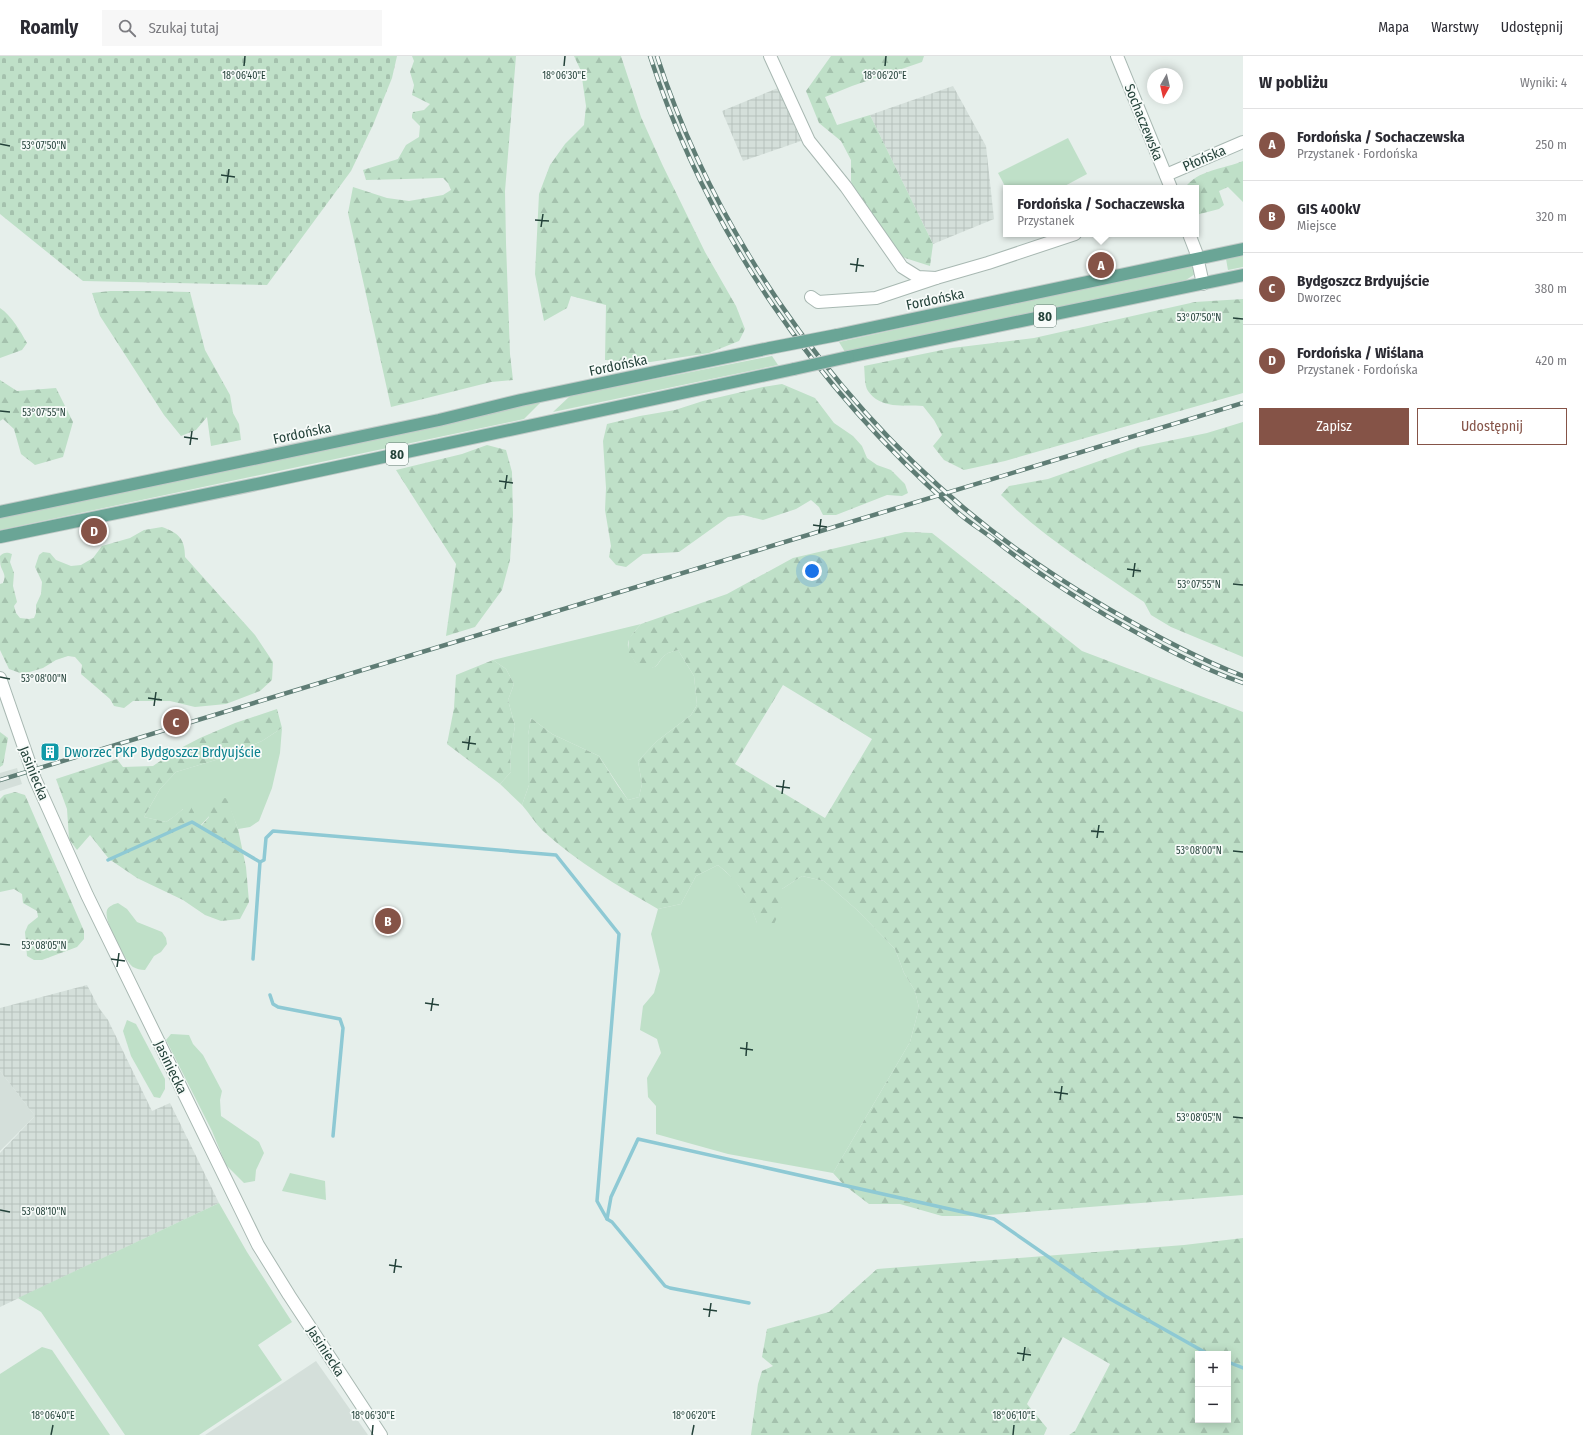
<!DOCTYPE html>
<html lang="pl">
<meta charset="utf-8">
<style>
:root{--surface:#fff;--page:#f7f7f7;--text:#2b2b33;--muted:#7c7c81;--line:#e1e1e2;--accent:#855347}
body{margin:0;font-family:"Fira Sans Condensed",sans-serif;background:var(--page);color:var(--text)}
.controls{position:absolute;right:12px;bottom:12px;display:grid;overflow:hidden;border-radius:0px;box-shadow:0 2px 10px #0003}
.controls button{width:36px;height:36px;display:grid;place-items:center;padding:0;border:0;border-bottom:1px solid var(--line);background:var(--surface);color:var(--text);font:20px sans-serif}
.compass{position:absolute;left:1147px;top:12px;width:36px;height:36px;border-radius:50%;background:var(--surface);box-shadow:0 2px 10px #0003;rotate:188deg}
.you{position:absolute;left:812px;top:515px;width:14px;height:14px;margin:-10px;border:3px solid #fff;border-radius:50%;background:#1a73e8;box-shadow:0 0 0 6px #1a73e833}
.badge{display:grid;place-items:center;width:26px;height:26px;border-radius:50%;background:var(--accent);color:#fff;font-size:13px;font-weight:700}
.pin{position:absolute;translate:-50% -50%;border:2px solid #fff;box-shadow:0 1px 4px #0006}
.popup{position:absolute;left:1003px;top:129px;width:196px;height:52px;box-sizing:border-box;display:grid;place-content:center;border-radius:0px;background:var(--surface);filter:drop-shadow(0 1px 3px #0005);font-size:13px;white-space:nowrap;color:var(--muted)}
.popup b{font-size:15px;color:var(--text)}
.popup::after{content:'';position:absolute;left:50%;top:100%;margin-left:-8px;border:8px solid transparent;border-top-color:var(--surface)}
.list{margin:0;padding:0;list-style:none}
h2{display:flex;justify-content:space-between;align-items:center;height:52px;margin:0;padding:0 16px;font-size:17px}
h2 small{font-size:13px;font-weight:400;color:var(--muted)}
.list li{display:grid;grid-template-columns:26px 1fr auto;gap:12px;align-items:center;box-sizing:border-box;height:72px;padding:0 16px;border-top:1px solid var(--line)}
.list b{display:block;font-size:15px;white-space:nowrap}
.list p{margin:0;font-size:13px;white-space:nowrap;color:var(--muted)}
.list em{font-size:13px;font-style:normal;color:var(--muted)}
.actions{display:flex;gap:8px;padding:12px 16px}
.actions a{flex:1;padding:9px 0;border:1px solid var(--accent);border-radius:0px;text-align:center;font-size:14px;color:var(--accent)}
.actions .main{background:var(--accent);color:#fff}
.icon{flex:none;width:22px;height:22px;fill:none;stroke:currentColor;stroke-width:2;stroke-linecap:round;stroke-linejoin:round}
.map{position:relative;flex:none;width:1243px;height:1379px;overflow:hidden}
header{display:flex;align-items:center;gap:24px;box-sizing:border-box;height:56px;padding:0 20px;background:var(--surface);border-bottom:1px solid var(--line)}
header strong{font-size:19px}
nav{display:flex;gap:22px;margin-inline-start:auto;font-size:14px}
.search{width:280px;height:36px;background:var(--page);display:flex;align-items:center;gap:10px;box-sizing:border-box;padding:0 14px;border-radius:0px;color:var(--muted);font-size:15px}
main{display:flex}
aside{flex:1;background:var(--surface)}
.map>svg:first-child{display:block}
.built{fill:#d4dfda}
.industrial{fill:url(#industrial-grid)}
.grass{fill:#bfe0c8}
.forest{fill:url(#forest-firs);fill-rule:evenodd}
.cemetery{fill:url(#cemetery-stones)}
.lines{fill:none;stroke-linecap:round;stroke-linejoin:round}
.stream{stroke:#8ec9d4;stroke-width:3.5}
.minor-casing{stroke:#a8b8b2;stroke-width:14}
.primary-casing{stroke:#c2cac8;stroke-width:14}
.minor{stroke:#fff;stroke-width:12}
.primary{stroke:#6aa596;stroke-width:12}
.rail-casing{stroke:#5f7d75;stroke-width:4.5}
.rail{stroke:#f7fbf9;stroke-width:3;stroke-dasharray:9;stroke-linecap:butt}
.primary-bridge-casing{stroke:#c2cac8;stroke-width:14;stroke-linecap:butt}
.primary-bridge{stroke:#6aa596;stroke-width:12}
.ticks{fill:none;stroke:#24423a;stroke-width:1.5}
.labels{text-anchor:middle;stroke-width:3.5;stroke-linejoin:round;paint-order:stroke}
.shield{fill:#f7fbf9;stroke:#637a73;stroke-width:1}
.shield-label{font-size:13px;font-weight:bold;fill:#24423a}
.street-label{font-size:14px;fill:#24423a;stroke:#f7fbf9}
.culture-label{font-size:14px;fill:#0d838f;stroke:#f7fbf9;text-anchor:start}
.ticks-label{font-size:10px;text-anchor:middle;fill:#24423a;stroke:#f7fbf9;stroke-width:3.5;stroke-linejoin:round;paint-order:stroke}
</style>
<header>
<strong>Roamly</strong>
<div class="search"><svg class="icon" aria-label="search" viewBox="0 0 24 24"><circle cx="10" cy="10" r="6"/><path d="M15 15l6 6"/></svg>Szukaj tutaj</div>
<nav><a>Mapa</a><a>Warstwy</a><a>Udostępnij</a></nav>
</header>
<main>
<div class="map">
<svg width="1243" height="1379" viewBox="0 0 1243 1379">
<defs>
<pattern id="industrial-grid" width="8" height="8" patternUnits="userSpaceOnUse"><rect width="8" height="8" fill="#d4dfda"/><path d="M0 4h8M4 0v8" fill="none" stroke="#b6c1bc"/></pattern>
<pattern id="forest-firs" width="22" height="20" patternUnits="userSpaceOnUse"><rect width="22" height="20" fill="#bfe0c8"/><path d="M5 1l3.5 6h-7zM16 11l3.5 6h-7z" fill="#a4c1ad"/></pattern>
<pattern id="cemetery-stones" width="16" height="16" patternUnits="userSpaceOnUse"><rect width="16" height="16" fill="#bfe0c8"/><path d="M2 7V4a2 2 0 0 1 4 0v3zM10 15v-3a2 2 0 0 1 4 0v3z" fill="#a4c1ad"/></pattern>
</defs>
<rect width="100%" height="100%" fill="#e6efeb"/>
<g class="built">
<path d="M 17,712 L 22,728 L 0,735 L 0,717 Z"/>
<path d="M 0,1015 L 35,1060 L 0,1095 Z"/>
<path d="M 316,1305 L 368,1379 L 205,1379 Z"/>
</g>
<g class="industrial">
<path d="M 953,30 L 986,90 L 994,163 L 933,188 L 870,59 Z"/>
<path d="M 778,32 L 801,85 L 743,105 L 722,55 Z"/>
<path d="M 87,929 L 99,952 L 108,964 L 152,1055 L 170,1047 L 219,1147 L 0,1251 L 0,1097 L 35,1060 L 0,1015 L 0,952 Z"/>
</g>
<g class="grass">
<path d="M 1068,82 L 1087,118 L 1061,132 L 1006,132 L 998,117 Z"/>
<path d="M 1243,199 L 1243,211 L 1228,214 L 1226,203 Z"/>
<path d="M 1189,209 L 1194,211 L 1195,218 L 1186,224 L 845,296 L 839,286 Z"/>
<path d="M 772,300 L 778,309 L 553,356 L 570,340 Z"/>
<path d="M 541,346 L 524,363 L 0,474 L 0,461 Z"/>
<path d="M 641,568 C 624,587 624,589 638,610 C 663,616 654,606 668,597 C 671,596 675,595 678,594 L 694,620 L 697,649 L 691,659 L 657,685 L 638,705 L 642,728 L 639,741 L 628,744 L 599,700 L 552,678 L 531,662 L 528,679 L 529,729 L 522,749 L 500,728 L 511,716 L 510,700 L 515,670 L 508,644 L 514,628 L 506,613 L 493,604 Z"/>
<path d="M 282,672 L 280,697 L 272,732 L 259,765 L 250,771 L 238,773 L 226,742 L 200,770 L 183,753 L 175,760 L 166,766 L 144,761 L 160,733 L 176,716 L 219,703 L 262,685 Z"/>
<path d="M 718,809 L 735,824 L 749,845 L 757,867 L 782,851 L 782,833 L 802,820 L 824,825 L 857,854 L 895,893 L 904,917 L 915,935 L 919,952 L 910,986 L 833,1117 L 728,1098 L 656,1078 L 656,1050 L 648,1041 L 647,1022 L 661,997 L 657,983 L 640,974 L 643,950 L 654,937 L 660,915 L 651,878 L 658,853 L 681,848 L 696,820 Z"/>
<path d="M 118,847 L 127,853 L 137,866 L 162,876 L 166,882 L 167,888 L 161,896 L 154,900 L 145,914 C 140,914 137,913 133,911 C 125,905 103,864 107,854 C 109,850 114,848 118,847 Z"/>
<path d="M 127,964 L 136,968 L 165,1023 L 165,1033 L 160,1042 L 154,1041 L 131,1000 L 123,975 Z"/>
<path d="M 171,978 L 189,979 L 193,988 L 203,999 L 222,1035 L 220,1044 L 221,1060 L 259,1086 L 264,1097 L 256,1114 L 255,1125 L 244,1127 L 226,1109 L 212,1075 L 166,984 Z"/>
<path d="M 290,1117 L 325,1125 L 326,1144 L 282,1135 Z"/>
<path d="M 219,1147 L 247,1196 L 292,1266 L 258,1289 L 282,1324 L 199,1379 L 125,1379 L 41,1256 L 18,1242 Z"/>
<path d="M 42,1291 L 52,1294 L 110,1379 L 0,1379 L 0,1318 Z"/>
</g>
<g class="forest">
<path d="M 412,0 L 516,0 L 505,135 L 506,187 L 510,298 L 513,324 L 491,326 L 391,351 L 348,157 L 353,131 L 387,142 L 409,145 L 443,139 L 451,134 L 448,127 L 443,122 L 366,124 L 363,114 L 398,103 L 406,89 L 419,81 L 420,70 L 412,62 L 412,59 L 413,56 L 424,54 L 430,48 L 412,39 L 414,29 L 410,16 L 414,5 Z"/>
<path d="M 574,0 L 621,0 L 641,61 L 662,108 L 705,196 L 736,250 L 745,273 L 739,285 L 709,297 L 644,307 L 605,304 L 606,249 L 571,240 L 567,252 L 544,265 L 535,218 L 539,138 L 550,109 L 565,88 L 584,69 L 586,50 L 581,15 Z"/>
<path d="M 831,0 L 924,0 L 922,6 L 852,30 L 825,41 L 837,69 L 870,59 L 933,188 L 930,210 L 905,202 L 888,191 L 858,145 L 851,125 L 851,104 L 841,85 L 819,67 L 806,35 Z"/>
<path d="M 1243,105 L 1243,146 L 1228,131 L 1219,135 L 1224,149 L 1219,153 L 1196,159 L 1196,132 L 1185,132 C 1197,114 1224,113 1243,105 Z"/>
<path d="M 110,235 L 150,235 L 190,236 L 205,294 L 230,339 L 233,357 L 239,368 L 241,384 L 211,390 L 207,361 L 196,374 L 181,380 L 164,359 L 100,260 L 92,237 Z"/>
<path d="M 1243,243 L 1243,337 L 1005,405 L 964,414 L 944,404 L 933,390 L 942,379 L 934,364 L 923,350 C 904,349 880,353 868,335 C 864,329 865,316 864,310 L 952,292 L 1034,282 L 1195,246 Z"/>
<path d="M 0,252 C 12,260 20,275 27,287 L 22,294 L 0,302 Z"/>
<path d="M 0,324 L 17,335 L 56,332 L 73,366 L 63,401 L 35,409 L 21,398 L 14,373 L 3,363 L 0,365 Z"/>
<path d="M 782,328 L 815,342 L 834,367 L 853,380 L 862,390 L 867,402 L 877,409 L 891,414 L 905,428 L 908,437 L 902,440 L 887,439 L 836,459 L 823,459 L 819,451 L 811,444 L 796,453 L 763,464 L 743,459 L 728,461 L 679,496 L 643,498 L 626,511 L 616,509 L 609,501 L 611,490 L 605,454 L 606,432 L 603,385 L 607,368 L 640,360 L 675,354 L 703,345 L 763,331 Z"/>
<path d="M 1243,366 L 1243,601 L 1171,571 L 1151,559 L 1144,546 C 1095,512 1042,481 1001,439 L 1009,430 L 1048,423 L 1139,391 L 1207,377 Z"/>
<path d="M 487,389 L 506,394 L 512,416 L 513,459 L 510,504 L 502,534 L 475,571 L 446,580 L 456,508 L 396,414 L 462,398 Z"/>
<path d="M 162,471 C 178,477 185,482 185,501 L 255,579 L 273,606 L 272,624 L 260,635 L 226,648 L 195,651 L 170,645 L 133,645 L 124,652 L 114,650 L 110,643 L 81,618 L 82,609 L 75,601 L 68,600 L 56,604 L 43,612 L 23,618 L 9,613 L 0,594 L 0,528 L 3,527 C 6,519 4,518 1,511 C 0,508 0,503 0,500 C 4,496 7,496 12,498 L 10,506 L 14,517 L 13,530 L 17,546 L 14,550 L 16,557 L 20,562 L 29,563 L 34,562 L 36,557 L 36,549 L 41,538 L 42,526 L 35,511 L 39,499 L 43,496 L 50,497 L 56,504 L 71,510 L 81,509 L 93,502 L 102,490 L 130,482 L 144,474 Z"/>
<path d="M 905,476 L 932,477 L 1082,595 L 1243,656 L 1243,1139 L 976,1160 L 942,1160 L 900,1148 L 869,1148 L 844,1129 L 833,1117 L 910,986 L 919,952 L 915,935 L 904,917 L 895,893 L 857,854 L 824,825 L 802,820 L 782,833 L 782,851 L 774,868 L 757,867 C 747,840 741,828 718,809 L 696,820 L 681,848 L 658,853 C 618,830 577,806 543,775 C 535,767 529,757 522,749 L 529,729 L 528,679 L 531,662 L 552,678 L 599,700 L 618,730 L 628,744 L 639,741 L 642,728 L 638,705 L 657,685 L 691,659 L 697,649 L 694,620 L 678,594 C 675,595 671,596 668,597 C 654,606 662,616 638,611 L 628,595 L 629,582 L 641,568 L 727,538 L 793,502 ZM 783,629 L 872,683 L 825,762 L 735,708 Z"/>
<path d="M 493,604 L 506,613 L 514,628 L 508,644 L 515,670 L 510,700 L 511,716 L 500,728 L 447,688 L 454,652 L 456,619 Z"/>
<path d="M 277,653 L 282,672 L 262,685 L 219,703 L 176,716 L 160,733 L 144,761 L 166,766 C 175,761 181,753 190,749 L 201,770 L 209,761 L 207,743 L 227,742 L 238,773 L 246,811 L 249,846 L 240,863 L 221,865 L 205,859 L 183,844 L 137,822 L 109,803 L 90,779 L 77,794 L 69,783 L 67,753 L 56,723 L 117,703 L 123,711 L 153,710 L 175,695 L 200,682 L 235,667 Z"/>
<path d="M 0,676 L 8,682 L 3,709 L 0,711 Z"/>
<path d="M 15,736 L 25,739 L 84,875 L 84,883 L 77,891 L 42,904 L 34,904 L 27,900 L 25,876 L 28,869 L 38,861 L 37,855 L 23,847 L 22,838 L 14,833 L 0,836 L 0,743 L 4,739 Z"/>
<path d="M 1243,1182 L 1243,1379 L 1069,1379 L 1075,1375 L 1110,1308 L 1063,1281 L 1027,1348 L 1047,1372 L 1044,1379 L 751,1379 L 758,1328 L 762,1315 L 773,1310 L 762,1301 L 767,1273 L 829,1256 L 877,1213 L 1184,1189 ZM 1198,1298 L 1228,1298 L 1228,1364 L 1198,1364 Z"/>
</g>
<path class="cemetery" d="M 0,0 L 397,0 L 392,22 L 373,69 L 351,115 L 267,229 L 83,225 L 0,158 Z"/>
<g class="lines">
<g class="stream">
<path d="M 108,804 L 192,766 L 260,806 L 264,804 L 266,782 L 273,775 L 556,799 L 619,878 L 597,1145 L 607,1163 L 612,1166 L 665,1230 L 670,1232 L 749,1247"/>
<path d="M 253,903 L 260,806"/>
<path d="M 270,939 L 273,948 L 278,951 L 340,963 L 343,972 L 333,1080"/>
<path d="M 607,1163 L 611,1141 L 638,1083 L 994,1163 L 1105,1240 L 1208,1298"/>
<path d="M 1228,1306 L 1243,1312"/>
</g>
<g class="minor-casing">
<g id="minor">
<path d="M 770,0 L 809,85 L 846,131 L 902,211 L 918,221 L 936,222"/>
<path d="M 1117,0 L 1171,132"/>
<path d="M 1166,119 L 1243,86"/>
<path d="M 1189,178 L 1196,196 L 1203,228"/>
<path d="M 811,241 L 818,246 L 876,242 L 936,222 L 988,207 L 1075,178"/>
<path d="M 0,622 L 35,723 L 87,839 L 258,1189 L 289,1239 L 381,1379"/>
</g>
</g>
<g class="primary-casing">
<g id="primary">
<path d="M 837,279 L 1243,193"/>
<path d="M 848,301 L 1243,219"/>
<path d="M 0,456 L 439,364 L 521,344 L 770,292"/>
<path d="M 0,481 L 262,427 L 794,313"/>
</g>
</g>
<use href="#minor" class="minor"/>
<use href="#primary" class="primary"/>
<g class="rail-casing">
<g id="rail">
<path d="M 650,0 C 707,177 817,333 956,455 C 967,465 980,473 992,482 C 1028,511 1067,536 1107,560 C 1151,585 1195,610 1243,627"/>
<path d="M 657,0 C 713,172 825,335 964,452 C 1009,490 1058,523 1109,553 C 1152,578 1196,602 1243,620"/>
<path d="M 0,724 L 1243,347"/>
</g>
</g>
<use href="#rail" class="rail"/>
<g class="primary-bridge-casing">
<g id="primary-bridge">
<path d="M 770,292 L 837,279"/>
<path d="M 794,313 L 848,301"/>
</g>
</g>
<use href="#primary-bridge" class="primary-bridge"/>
</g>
<path class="ticks" d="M 244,10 L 245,0M 564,10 L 565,0M 885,10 L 886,0M 0,88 L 10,90M 221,119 L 235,121M 227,127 L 229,113M 535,164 L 549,165M 541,171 L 543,158M 850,208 L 864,210M 856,216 L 858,202M 1233,262 L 1243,263M 0,355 L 10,356M 184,381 L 198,383M 190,389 L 192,375M 499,425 L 513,427M 505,433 L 507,419M 813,469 L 827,471M 819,477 L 821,463M 1127,513 L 1141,515M 1133,521 L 1135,507M 1233,528 L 1243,529M 0,621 L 10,623M 148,642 L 162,644M 154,650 L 156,636M 462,686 L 476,688M 468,694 L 470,680M 776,730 L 790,732M 782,738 L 784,724M 1091,775 L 1104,776M 1097,782 L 1099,769M 1233,795 L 1243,796M 0,888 L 10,889M 111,903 L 125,905M 117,911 L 119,897M 425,947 L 439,949M 431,955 L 433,942M 740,992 L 753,994M 746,1000 L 747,986M 1054,1036 L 1068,1038M 1060,1044 L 1062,1030M 1233,1061 L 1243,1062M 0,1154 L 10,1156M 389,1209 L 402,1211M 394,1217 L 396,1203M 703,1253 L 717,1255M 709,1261 L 711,1247M 1017,1297 L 1031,1299M 1023,1305 L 1025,1291M 51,1379 L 53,1369M 372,1379 L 373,1369M 692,1379 L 694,1369M 1013,1379 L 1014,1369"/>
<defs>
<g id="building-square" transform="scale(1)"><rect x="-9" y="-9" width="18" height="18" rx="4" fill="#0f9aa8" stroke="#f7fbf9"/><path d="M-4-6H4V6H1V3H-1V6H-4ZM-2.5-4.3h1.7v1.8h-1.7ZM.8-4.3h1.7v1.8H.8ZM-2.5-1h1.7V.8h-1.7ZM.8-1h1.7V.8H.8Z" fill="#fff"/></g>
</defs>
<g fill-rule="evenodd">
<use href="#building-square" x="50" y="696"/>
</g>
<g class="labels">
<g class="shield">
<rect x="1034" y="249" width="22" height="22" rx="3"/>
<rect x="386" y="387" width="22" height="22" rx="3"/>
</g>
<g class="shield-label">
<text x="1045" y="265">80</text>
<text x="397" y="403">80</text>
</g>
<g class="street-label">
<text transform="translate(1144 66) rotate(68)" y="5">Sochaczewska</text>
<text transform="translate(1204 102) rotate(-23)" y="5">Płońska</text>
<text transform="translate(935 243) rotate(-12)" y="5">Fordońska</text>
<text transform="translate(618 309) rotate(-12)" y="5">Fordońska</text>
<text transform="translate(302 377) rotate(-12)" y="5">Fordońska</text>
<text transform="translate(34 717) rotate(68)" y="5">Jasiniecka</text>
<text transform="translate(171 1011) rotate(64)" y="5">Jasiniecka</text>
<text transform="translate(326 1295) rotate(57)" y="5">Jasiniecka</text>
</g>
<g class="culture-label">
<text x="64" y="701">Dworzec PKP Bydgoszcz Brdyujście</text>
</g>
</g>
<g class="ticks-label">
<text x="244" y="23">18°06'40"E</text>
<text x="564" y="23">18°06'30"E</text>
<text x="885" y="23">18°06'20"E</text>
<text x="44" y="93">53°07'50"N</text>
<text x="1199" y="265">53°07'50"N</text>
<text x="44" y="360">53°07'55"N</text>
<text x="1199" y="532">53°07'55"N</text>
<text x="44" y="626">53°08'00"N</text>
<text x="1199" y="798">53°08'00"N</text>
<text x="44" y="893">53°08'05"N</text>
<text x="1199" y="1065">53°08'05"N</text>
<text x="44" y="1159">53°08'10"N</text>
<text x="53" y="1363">18°06'40"E</text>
<text x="373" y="1363">18°06'30"E</text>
<text x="694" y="1363">18°06'20"E</text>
<text x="1014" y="1363">18°06'10"E</text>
</g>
</svg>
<div class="controls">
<button>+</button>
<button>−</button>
</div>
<svg class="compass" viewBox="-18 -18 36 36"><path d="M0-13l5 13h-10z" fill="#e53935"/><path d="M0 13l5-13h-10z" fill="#7c7c81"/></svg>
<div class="you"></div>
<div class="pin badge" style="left:1101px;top:209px">A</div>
<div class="popup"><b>Fordońska / Sochaczewska</b>Przystanek</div>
<div class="pin badge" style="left:388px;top:865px">B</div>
<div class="pin badge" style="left:176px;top:666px">C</div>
<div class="pin badge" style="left:94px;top:475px">D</div>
</div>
<aside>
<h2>W pobliżu<small>Wyniki: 4</small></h2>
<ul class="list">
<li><span class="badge">A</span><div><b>Fordońska / Sochaczewska</b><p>Przystanek · Fordońska</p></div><em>250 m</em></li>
<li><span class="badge">B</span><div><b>GIS 400kV</b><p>Miejsce</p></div><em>320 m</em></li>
<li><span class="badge">C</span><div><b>Bydgoszcz Brdyujście</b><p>Dworzec</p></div><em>380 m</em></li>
<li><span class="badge">D</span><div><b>Fordońska / Wiślana</b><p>Przystanek · Fordońska</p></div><em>420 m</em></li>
</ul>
<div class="actions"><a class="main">Zapisz</a><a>Udostępnij</a></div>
</aside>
</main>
